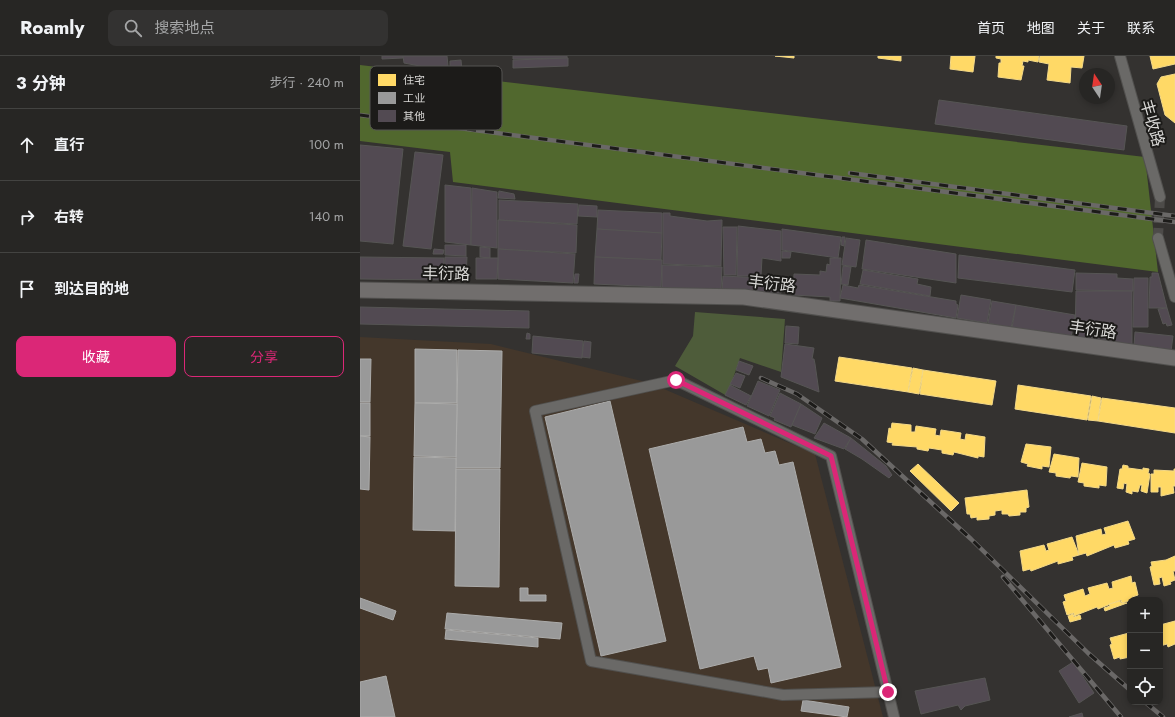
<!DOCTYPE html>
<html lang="zh">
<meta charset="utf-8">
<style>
:root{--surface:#272624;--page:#333231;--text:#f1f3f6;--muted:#a4a5a6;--line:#434341;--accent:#db2777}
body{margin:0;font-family:Jost,"Noto Sans SC",sans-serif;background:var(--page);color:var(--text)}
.controls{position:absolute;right:12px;bottom:12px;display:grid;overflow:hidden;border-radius:8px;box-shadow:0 2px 6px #0003}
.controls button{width:36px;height:36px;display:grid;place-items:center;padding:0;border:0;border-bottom:1px solid var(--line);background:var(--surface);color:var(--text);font:20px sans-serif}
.compass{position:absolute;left:719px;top:12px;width:36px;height:36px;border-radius:50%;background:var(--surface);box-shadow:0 2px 6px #0003;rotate:347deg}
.stop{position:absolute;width:12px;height:12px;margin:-9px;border:3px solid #db2777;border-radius:50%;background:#fff}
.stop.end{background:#db2777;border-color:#fff;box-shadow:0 1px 4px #0008}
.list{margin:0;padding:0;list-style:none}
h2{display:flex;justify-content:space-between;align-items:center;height:52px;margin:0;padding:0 16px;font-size:17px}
h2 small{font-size:13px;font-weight:400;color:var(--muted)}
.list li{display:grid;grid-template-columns:26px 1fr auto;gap:12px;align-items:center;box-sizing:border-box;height:72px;padding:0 16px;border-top:1px solid var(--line)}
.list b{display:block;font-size:15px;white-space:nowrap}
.list em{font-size:13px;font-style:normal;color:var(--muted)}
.actions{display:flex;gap:8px;padding:12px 16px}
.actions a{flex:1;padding:9px 0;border:1px solid var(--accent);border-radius:8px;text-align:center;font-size:14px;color:var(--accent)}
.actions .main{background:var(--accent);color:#fff}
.icon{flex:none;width:22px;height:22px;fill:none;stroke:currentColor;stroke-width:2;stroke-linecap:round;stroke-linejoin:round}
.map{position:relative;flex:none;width:815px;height:661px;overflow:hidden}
header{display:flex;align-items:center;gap:24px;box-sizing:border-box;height:56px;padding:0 20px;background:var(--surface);border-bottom:1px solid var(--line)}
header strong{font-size:19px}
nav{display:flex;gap:22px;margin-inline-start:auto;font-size:14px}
.search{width:280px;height:36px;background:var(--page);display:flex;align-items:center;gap:10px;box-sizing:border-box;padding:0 14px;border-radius:8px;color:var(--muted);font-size:15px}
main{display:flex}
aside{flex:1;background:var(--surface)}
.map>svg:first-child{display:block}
.industrial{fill:#44372b}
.green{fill:#4e5c3a}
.forest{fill:#51682e}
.homes{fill:#ffd966;stroke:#f4d988}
.industry{fill:#999;stroke:#acacab}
.building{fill:#524a52;stroke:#565554}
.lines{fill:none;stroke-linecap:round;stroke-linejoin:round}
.street-tunnel{stroke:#4d4b49;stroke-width:10;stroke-dasharray:10 5;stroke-linecap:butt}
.street-casing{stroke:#51504e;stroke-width:12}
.secondary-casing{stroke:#51504e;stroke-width:17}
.street{stroke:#6a6967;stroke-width:10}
.secondary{stroke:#716e6d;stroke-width:15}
.rail-casing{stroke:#6a6867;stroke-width:4.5}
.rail{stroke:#1c1b19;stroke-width:3;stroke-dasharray:9;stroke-linecap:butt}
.route{stroke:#db2777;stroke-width:5}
.labels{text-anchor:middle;stroke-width:4;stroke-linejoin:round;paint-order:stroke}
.street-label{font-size:16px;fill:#d9d8d6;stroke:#1c1b19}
.key{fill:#1c1b19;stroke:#555452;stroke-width:1}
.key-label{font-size:11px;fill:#d9d8d6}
</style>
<header>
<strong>Roamly</strong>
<div class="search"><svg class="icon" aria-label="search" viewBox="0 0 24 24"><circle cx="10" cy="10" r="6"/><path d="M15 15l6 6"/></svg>搜索地点</div>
<nav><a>首页</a><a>地图</a><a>关于</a><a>联系</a></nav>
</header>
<main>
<aside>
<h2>3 分钟<small>步行 · 240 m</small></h2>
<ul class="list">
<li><svg class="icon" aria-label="ahead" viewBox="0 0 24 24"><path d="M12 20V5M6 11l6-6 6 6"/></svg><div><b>直行</b></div><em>100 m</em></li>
<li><svg class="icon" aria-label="right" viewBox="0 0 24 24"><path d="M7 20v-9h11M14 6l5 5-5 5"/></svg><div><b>右转</b></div><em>140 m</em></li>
<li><svg class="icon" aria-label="arrive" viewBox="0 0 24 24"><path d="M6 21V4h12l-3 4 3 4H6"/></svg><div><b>到达目的地</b></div></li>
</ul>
<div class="actions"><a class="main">收藏</a><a>分享</a></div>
</aside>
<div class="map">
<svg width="815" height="661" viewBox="0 0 815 661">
<rect width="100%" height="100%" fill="#343230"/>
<path class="industrial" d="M 0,281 L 131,288 L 290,327 L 455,398 L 523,661 L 0,661 Z"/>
<path class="green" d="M 335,256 L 425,263 L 421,316 L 380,302 L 367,340 L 315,310 L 333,280 Z"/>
<path class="forest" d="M 0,9 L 785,101 L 798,216 L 93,126 L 90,96 L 0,85 Z"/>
<g class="homes">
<path d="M 415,0 L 434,0 L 434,2 Z"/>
<path d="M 518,0 L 541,0 L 541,5 L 518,2 Z"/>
<path d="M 591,0 L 615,0 L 613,16 L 590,13 Z"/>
<path d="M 636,0 L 679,0 L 678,6 L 668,4 L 668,6 L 663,5 L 662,10 L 664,10 L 661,24 L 638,21 L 639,7 L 641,7 L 641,3 L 636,2 Z"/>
<path d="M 680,0 L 724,0 L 722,12 L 711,11 L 710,27 L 687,24 L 689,8 L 679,6 Z"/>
<path d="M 790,0 L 815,0 L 815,8 L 793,13 Z"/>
<path d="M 815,18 L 815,67 L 805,59 L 797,28 L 801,21 Z"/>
<path d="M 479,301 L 552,312 L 548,336 L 475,325 Z"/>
<path d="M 553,312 L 563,314 L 559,338 L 548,336 Z"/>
<path d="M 563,314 L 636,325 L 632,349 L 560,338 Z"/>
<path d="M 658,329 L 731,340 L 727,364 L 655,353 Z"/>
<path d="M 732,340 L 741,342 L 738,365 L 728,364 Z"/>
<path d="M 742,342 L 815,352 L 815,377 L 738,365 Z"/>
<path d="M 532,367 L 551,369 L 551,376 L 555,376 L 556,370 L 576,373 L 575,379 L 580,380 L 581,374 L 601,377 L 600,383 L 605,384 L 606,378 L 625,381 L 624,401 L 618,400 L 618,402 L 594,396 L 593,399 L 582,397 L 582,394 L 569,392 L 568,395 L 557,393 L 557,391 L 532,389 L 533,387 L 527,386 L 529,372 L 531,373 Z"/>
<path d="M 666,388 L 691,391 L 689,411 L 682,410 L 682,413 L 667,410 L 668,408 L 661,406 Z"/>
<path d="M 694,398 L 719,402 L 718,421 L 711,420 L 710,422 L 696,420 L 696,417 L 689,416 Z"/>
<path d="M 722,407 L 747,411 L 746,430 L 739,429 L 739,432 L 724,430 L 724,427 L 718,426 Z"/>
<path d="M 558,408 L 599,447 L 591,455 L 550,415 Z"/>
<path d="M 763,409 L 768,410 L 768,412 L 783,414 L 783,412 L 789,413 L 788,417 L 790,418 L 787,437 L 781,435 L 782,429 L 780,429 L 778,436 L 772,435 L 772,438 L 766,436 L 767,428 L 764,427 L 763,433 L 757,432 L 760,413 L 762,413 Z"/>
<path d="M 814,413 L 815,413 L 815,430 L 813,430 L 814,437 L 801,440 L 801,431 L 798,431 L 798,436 L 791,436 L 791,418 L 794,418 L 794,414 L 814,415 Z"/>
<path d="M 667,434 L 669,451 L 666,452 L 666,456 L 660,456 L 660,459 L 649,460 L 648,458 L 642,458 L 642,454 L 635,455 L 635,459 L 629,460 L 629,463 L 617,464 L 617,461 L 611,462 L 610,458 L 607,458 L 605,442 Z"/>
<path d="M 768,465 L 775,483 L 768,485 L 769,488 L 755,492 L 754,489 L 727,500 L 726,497 L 719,499 L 716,480 L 741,473 L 742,479 L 746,478 L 744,472 Z"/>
<path d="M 712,481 L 719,499 L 712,501 L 713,504 L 698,508 L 698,505 L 671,515 L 670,513 L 663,515 L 660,495 L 684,489 L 686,495 L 689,494 L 687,488 Z"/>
<path d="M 815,500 L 815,515 L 813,515 L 815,524 L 810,526 L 811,528 L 804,530 L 802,521 L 799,522 L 800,528 L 794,529 L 790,511 L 792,510 L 791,506 L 806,504 Z"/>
<path d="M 771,520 L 772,527 L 775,526 L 778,539 L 772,541 L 773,544 L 762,547 L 761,544 L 738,553 L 737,551 L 714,560 L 714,557 L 707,559 L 703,546 L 706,545 L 704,539 L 723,533 L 725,540 L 730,538 L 728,532 L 747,527 L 749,533 L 753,532 L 752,526 Z"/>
<path d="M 760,545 L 761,547 L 767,547 L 745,555 L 744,552 L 750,550 L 749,548 Z"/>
<path d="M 713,558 L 714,561 L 720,559 L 721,563 L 710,566 L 708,560 Z"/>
<path d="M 815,565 L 815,588 L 808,591 L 807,588 L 800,590 L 800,569 Z"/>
<path d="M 769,577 L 770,601 L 760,603 L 760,601 L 754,603 L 750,589 L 752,588 L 750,582 Z"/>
</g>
<g class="industry">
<path d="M 55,293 L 97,294 L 97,347 L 55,347 Z"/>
<path d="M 98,294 L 142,295 L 140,412 L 96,412 Z"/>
<path d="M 0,303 L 11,303 L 10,346 L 0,346 Z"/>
<path d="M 250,345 L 306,585 L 241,600 L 185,361 Z"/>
<rect x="0" y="347" width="10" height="33"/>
<path d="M 55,347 L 97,348 L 96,401 L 54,400 Z"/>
<path d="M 383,371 L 387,386 L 401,383 L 405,397 L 415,395 L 419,409 L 433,406 L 481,611 L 411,627 L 408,612 L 398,614 L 394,600 L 340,613 L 289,393 Z"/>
<path d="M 0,380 L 10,381 L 9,434 L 0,433 Z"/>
<path d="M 54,401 L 96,402 L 95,475 L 53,474 Z"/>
<path d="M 96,413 L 140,413 L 139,531 L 95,530 Z"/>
<path d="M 160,532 L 168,532 L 168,539 L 186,539 L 186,545 L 160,545 Z"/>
<path d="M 0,542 L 36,555 L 33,564 L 0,552 Z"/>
<path d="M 87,557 L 202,567 L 200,583 L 85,573 Z"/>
<path d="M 86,574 L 178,582 L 178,591 L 85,583 Z"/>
<path d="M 26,620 L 35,661 L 0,661 L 0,626 Z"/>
<path d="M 443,644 L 489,651 L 487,661 L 441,655 Z"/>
</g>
<g class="building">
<path d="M 22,0 L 43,0 L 43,2 L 22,3 Z"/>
<path d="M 43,0 L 87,0 L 88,10 L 65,11 L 44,7 Z"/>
<path d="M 153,0 L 207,0 L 207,2 L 153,3 Z"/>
<path d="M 208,2 L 208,10 L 153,12 L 153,4 Z"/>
<path d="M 101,4 L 102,15 L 90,16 L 90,5 Z"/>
<path d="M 579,44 L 767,70 L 764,94 L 575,68 Z"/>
<path d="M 0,89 L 43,93 L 33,188 L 0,185 Z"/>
<path d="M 55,96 L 83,99 L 71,193 L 43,190 Z"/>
<path d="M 85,129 L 111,132 L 111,189 L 85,186 Z"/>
<path d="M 112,132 L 137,136 L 137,192 L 111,189 Z"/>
<path d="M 139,135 L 154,138 L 155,143 L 138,142 Z"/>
<path d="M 139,144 L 218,148 L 217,168 L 139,164 Z"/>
<path d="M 219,149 L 237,150 L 237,161 L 218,160 Z"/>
<path d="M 238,154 L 302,157 L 302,177 L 237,173 Z"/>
<path d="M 303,157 L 310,157 L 310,160 L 347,165 L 362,164 L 361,210 L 303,208 Z"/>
<path d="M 138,164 L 217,169 L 216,197 L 138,193 Z"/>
<path d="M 378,170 L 421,175 L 421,205 L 402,202 L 401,220 L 377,220 Z"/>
<path d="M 363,171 L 377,171 L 376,219 L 364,219 Z"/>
<path d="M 237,173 L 302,177 L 301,204 L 235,201 Z"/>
<path d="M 422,173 L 481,181 L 478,202 L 422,194 Z"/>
<path d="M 482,181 L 485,181 L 484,190 L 481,189 Z"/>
<path d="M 486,182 L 500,184 L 496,211 L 482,209 Z"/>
<path d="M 506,184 L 596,198 L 596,227 L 502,213 Z"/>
<path d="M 85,189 L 106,189 L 106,200 L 85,199 Z"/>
<path d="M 120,191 L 130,192 L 130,202 L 120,201 Z"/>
<path d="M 74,193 L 84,194 L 83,198 L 73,198 Z"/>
<path d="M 138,193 L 215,198 L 213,227 L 138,223 Z"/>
<path d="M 422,195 L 431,196 L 430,202 L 422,202 Z"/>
<path d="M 599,199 L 715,214 L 712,236 L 598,222 Z"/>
<path d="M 0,201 L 84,202 L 84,224 L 0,223 Z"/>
<path d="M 85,201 L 107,201 L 106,221 L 84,221 Z"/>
<path d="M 235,201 L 302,204 L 301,231 L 234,228 Z"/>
<path d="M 116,202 L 138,202 L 137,223 L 116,223 Z"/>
<path d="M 470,202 L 481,202 L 480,245 L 470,245 L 470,241 L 433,239 L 434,218 L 460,219 L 460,215 L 466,216 L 467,208 L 470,209 Z"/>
<path d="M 302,209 L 362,211 L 361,235 L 302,233 Z"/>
<path d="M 483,210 L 491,211 L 488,229 L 481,228 Z"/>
<path d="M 503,214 L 558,223 L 557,228 L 571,231 L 570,240 L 500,228 Z"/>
<path d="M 716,217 L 757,218 L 757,222 L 773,223 L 773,235 L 716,234 Z"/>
<path d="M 792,217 L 798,217 L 807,252 L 789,252 L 790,221 L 792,221 Z"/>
<path d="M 215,218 L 219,218 L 218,227 L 214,227 Z"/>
<path d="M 363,220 L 422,223 L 421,237 L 362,235 Z"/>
<path d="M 774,222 L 788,222 L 788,271 L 773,271 Z"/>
<path d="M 483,229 L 498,232 L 499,229 L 596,245 L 596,248 L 598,249 L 596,262 L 480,242 Z"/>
<path d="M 716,235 L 772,235 L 772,289 L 715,283 Z"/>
<path d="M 601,239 L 631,244 L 627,267 L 597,262 Z"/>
<path d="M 632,245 L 656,249 L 651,272 L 628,267 Z"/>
<path d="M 656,249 L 715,259 L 711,282 L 652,272 Z"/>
<path d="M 0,251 L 169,255 L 169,272 L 0,268 Z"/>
<path d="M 807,252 L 812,269 L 807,270 L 806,267 L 803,268 L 798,253 Z"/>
<path d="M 426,270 L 439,271 L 438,288 L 425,287 Z"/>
<path d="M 775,276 L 813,280 L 811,295 L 774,290 Z"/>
<path d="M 167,277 L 170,278 L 170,283 L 166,283 Z"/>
<path d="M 173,280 L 223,285 L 222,302 L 172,297 Z"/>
<path d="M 224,285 L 231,286 L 230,302 L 222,301 Z"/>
<path d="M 425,288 L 454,292 L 452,303 L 454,303 L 455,308 L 459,336 L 421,321 Z"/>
<path d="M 379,305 L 393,310 L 389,319 L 376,314 Z"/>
<path d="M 376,317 L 385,320 L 380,332 L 370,328 Z"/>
<path d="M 398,325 L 420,334 L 409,360 L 387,350 Z"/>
<path d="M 370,329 L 391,340 L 386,349 L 365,339 Z"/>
<path d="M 420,337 L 441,348 L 431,371 L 414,364 L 415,362 L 410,360 Z"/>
<path d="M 441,348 L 462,362 L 455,378 L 432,369 Z"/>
<path d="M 464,367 L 491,382 L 484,393 L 454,382 Z"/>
<path d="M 491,382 L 526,410 L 532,419 L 529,422 L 502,403 L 485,393 Z"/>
<path d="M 713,606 L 734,637 L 719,647 L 699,615 Z"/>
<path d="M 625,622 L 630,644 L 605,650 L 601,654 L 598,649 L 561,658 L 555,635 Z"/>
<path d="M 722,657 L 723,661 L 709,661 Z"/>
</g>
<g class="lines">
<path class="street-tunnel" d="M 798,182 L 800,141"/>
<g class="street-casing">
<g id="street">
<path d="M 760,0 L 800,141"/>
<path d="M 798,182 L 815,241"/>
<path d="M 528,636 L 423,639 L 231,605 L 175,355 L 316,324 L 471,400 L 528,636 L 534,661"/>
</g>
</g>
<g class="secondary-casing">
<path id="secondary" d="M 0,234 L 384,241 L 815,302"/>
</g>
<use href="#street" class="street"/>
<use href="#secondary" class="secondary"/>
<g class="rail-casing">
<g id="rail">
<path d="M 0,59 L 815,166"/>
<path d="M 490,117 L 815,160"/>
<path d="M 401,322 L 437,338 L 502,383 L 611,483 L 728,597 L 770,634"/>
<path d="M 643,521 L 761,661"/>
<path d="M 785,646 L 803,661"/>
</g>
</g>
<use href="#rail" class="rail"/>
</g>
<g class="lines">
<path class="route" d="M 316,324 L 471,400 L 528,636"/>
</g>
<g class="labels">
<g class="street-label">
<text transform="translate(793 67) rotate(74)" y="6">丰收路</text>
<text transform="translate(86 217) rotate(1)" y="6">丰衍路</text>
<text transform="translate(412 227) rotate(7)" y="6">丰衍路</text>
<text transform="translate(733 273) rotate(8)" y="6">丰衍路</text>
</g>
</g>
<rect x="10" y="10" width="132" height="64" rx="6" class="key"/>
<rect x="18" y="18" width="18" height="12" fill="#ffd966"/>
<rect x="18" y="36" width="18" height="12" fill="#999"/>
<rect x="18" y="54" width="18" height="12" fill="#524a52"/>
<g class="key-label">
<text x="43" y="28">住宅</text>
<text x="43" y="46">工业</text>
<text x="43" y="64">其他</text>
</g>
</svg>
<div class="controls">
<button>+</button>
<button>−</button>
<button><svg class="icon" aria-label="locate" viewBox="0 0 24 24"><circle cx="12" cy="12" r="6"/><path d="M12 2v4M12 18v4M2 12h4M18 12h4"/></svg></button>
</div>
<svg class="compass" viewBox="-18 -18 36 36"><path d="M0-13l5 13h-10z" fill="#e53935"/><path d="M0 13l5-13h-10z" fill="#a4a5a6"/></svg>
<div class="stop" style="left:316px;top:324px"></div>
<div class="stop end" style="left:528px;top:636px"></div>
</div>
</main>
